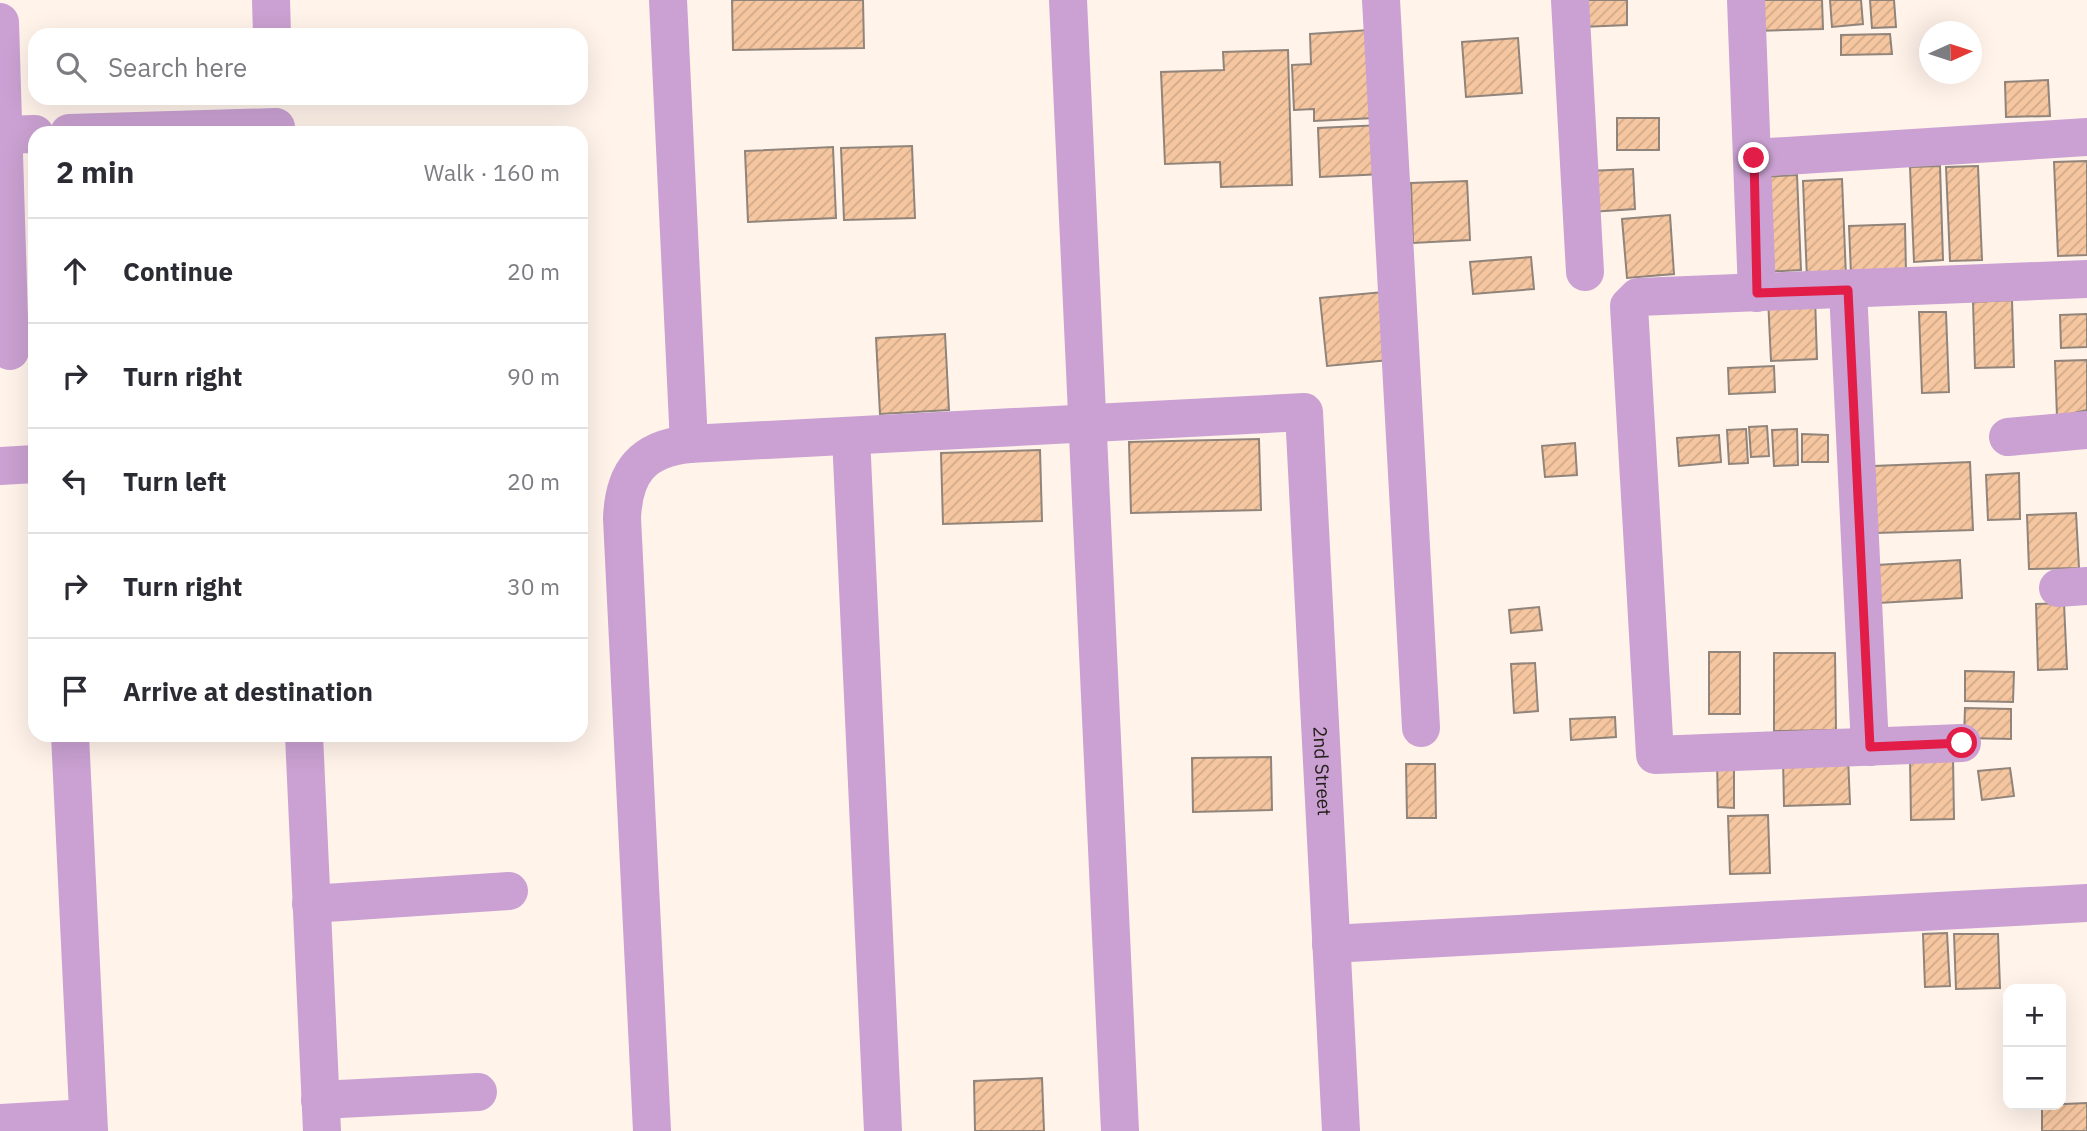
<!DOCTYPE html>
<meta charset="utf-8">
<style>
:root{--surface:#fff;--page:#f7f7f7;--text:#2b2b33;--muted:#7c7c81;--line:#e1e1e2}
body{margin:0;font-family:"IBM Plex Sans",sans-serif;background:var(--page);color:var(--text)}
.controls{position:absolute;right:21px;bottom:21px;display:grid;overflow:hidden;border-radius:14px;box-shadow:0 7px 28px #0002}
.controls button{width:63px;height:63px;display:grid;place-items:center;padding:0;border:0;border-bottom:2px solid var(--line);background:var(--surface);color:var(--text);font:35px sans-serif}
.compass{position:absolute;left:1919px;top:21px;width:63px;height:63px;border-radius:50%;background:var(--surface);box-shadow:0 7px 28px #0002;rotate:87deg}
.stop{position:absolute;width:21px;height:21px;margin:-16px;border:5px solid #e11d48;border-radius:50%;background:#fff}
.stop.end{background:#e11d48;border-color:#fff;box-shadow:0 2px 7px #0008}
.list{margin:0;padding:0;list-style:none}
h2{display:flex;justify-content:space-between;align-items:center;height:91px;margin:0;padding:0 28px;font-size:30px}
h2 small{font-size:23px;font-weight:400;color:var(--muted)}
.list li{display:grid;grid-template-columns:46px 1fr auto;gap:21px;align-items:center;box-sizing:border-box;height:105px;padding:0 28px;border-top:2px solid var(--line)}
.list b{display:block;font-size:26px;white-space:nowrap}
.list em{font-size:23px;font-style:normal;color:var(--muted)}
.icon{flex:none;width:38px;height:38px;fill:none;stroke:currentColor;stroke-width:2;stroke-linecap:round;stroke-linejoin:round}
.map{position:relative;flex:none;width:2087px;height:1131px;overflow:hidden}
.search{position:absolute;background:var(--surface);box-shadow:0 7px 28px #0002;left:28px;top:28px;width:560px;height:77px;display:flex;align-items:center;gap:18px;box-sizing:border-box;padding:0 24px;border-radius:21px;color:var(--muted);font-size:26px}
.panel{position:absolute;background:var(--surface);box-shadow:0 7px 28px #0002;left:28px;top:126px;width:560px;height:616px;border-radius:21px}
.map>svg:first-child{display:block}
.building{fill:url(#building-hatch);stroke:#91847a;stroke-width:2}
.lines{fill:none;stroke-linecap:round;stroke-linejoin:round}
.minor{stroke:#caa1d2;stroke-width:38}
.route{stroke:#e11d48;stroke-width:9}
.labels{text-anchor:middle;stroke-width:5;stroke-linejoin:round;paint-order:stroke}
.street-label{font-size:19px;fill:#231e1a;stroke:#fff3ea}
</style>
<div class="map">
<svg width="2087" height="1131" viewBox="0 0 2087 1131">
<defs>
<pattern id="building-hatch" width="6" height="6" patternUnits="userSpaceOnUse" patternTransform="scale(1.75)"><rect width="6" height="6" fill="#f5c6a0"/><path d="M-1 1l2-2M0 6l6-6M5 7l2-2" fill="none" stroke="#d2aa89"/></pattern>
</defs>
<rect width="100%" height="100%" fill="#fff3ea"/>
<g class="building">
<path d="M 732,0 L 863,0 L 864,48 L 733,50 Z"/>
<path d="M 1581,0 L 1627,0 L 1627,25 L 1582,27 Z"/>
<path d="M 1754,0 L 1822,0 L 1823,29 L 1755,31 Z"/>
<path d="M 1830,0 L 1861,0 L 1863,24 L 1832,27 Z"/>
<path d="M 1870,0 L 1894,0 L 1896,27 L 1872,28 Z"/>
<path d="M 1369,30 L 1374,118 L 1314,121 L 1314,109 L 1294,110 L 1292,65 L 1311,64 L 1310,34 Z"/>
<path d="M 1890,34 L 1892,54 L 1841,55 L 1841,35 Z"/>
<path d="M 1518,38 L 1522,93 L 1466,97 L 1462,42 Z"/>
<path d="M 1288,50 L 1292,185 L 1221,187 L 1220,162 L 1165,164 L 1161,72 L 1224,70 L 1223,52 Z"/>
<path d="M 2048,80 L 2050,116 L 2006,117 L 2005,82 Z"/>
<rect x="1617" y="118" width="42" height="32"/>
<path d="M 1382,125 L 1384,174 L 1320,177 L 1318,128 Z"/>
<path d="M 912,146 L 915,218 L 844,220 L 841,148 Z"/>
<path d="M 833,147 L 836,218 L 748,222 L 745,151 Z"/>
<path d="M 2087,161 L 2087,255 L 2058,256 L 2054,162 Z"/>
<path d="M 1940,166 L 1943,260 L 1914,262 L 1910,167 Z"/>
<path d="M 1978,166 L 1982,260 L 1950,261 L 1946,167 Z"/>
<path d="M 1633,169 L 1635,209 L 1590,212 L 1588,171 Z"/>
<path d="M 1797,175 L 1801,270 L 1763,272 L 1760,177 Z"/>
<path d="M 1842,179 L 1846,277 L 1807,279 L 1803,181 Z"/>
<path d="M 1467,181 L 1470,240 L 1413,243 L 1411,183 Z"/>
<path d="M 1670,215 L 1674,274 L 1627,278 L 1622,219 Z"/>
<path d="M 1905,224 L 1906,273 L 1851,275 L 1849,226 Z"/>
<path d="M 1531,257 L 1534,289 L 1473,294 L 1470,262 Z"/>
<path d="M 1383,292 L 1389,360 L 1327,366 L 1320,298 Z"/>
<path d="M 1815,297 L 1817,359 L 1771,361 L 1768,298 Z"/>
<path d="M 2012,300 L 2014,367 L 1975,368 L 1973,302 Z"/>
<path d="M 1919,312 L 1946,312 L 1949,392 L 1922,393 Z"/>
<path d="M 2087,314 L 2087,347 L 2061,348 L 2060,315 Z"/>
<path d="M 945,334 L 949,410 L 880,414 L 876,338 Z"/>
<path d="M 2087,360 L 2087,410 L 2057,417 L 2055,361 Z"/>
<path d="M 1774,366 L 1775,392 L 1729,394 L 1728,368 Z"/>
<path d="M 1767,426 L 1769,456 L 1751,457 L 1749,427 Z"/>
<path d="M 1746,429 L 1748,463 L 1729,464 L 1727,430 Z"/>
<path d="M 1797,429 L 1798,465 L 1774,466 L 1772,430 Z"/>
<path d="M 1802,434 L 1828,435 L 1828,462 L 1802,462 Z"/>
<path d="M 1719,435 L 1721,462 L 1679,466 L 1677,438 Z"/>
<path d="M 1259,439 L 1261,510 L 1131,513 L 1129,442 Z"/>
<path d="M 1575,443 L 1577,475 L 1545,477 L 1542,446 Z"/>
<path d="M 1040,450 L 1042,521 L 943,524 L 941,453 Z"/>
<path d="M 1970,462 L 1973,530 L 1876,533 L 1874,466 Z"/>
<path d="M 2019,473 L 2020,519 L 1988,520 L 1986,475 Z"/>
<path d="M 2076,513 L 2079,568 L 2029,569 L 2027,515 Z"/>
<path d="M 1960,560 L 1962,598 L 1879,603 L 1877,565 Z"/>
<path d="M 2064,603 L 2067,669 L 2038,670 L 2036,604 Z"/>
<path d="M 1539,607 L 1542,630 L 1511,633 L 1509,610 Z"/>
<rect x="1709" y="652" width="31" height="62"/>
<path d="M 1774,653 L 1835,653 L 1836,730 L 1774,731 Z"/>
<path d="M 1535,663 L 1538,711 L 1514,713 L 1511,664 Z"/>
<path d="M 1965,671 L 2014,672 L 2013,702 L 1965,701 Z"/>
<path d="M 1965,708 L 2011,709 L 2011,739 L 1964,738 Z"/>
<path d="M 1615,717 L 1616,737 L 1571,740 L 1570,719 Z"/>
<path d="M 1271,757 L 1272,810 L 1193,812 L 1192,758 Z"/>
<path d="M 1848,757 L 1850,804 L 1784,806 L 1783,759 Z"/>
<path d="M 1953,757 L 1954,819 L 1911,820 L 1910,759 Z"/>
<path d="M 1717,760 L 1734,761 L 1734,808 L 1718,807 Z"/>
<path d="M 1406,764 L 1435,764 L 1436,818 L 1407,818 Z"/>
<path d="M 2010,768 L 2014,796 L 1982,800 L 1978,771 Z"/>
<path d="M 1768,815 L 1770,873 L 1730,874 L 1728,816 Z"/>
<path d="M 1947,933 L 1950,986 L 1925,987 L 1923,934 Z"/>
<path d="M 1954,934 L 1998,934 L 2000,988 L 1956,989 Z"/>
<path d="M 1042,1078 L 1044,1131 L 975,1131 L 974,1081 Z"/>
<path d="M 2087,1103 L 2087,1131 L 2042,1131 L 2042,1105 Z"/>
</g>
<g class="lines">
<g class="minor">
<path d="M 271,0 L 272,35"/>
<path d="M 668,0 L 689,444"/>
<path d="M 1068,0 L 1120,1131"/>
<path d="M 1381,0 L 1421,728"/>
<path d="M 1570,0 L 1585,272"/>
<path d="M 1746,0 L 1757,293"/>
<path d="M 0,22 L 10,351"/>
<path d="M 69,133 L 276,127"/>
<path d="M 0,135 L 35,134"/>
<path d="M 1754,158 L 2087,137"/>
<path d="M 1848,290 L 1870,747"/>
<path d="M 851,436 L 883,1131"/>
<path d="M 2008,437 L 2087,430"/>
<path d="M 0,466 L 35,464"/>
<path d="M 2058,588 L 2087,586"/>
<path d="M 70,735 L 89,1131"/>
<path d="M 304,735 L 322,1131"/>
<path d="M 1962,743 L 1655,755 L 1629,306 L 1638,297 L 2087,279"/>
<path d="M 311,904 L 509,891"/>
<path d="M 1331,944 L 2087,903"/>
<path d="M 320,1100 L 478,1092"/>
<path d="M 0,1123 L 88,1118"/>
<path id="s1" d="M 652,1131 L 622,518 C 624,472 642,449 689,444 L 1304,412 L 1341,1131"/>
</g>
</g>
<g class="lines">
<path class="route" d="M 1754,158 L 1757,293 L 1848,290 L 1870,747 L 1962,743"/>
</g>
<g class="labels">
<g class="street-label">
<text dy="7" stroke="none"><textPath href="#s1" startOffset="1701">2nd Street</textPath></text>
</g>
</g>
</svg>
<div class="controls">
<button>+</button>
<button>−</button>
</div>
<svg class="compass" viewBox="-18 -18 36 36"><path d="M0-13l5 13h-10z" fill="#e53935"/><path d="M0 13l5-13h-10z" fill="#7c7c81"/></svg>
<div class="stop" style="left:1962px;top:743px"></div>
<div class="stop end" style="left:1754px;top:158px"></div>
<div class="search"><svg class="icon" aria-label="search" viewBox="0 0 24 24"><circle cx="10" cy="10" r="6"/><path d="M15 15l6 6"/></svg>Search here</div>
<section class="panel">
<h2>2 min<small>Walk · 160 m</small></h2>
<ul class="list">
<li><svg class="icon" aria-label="ahead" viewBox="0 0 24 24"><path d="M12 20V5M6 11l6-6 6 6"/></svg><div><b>Continue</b></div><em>20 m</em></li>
<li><svg class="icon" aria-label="right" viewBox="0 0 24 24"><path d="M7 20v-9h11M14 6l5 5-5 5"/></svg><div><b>Turn right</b></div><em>90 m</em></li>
<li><svg class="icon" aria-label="left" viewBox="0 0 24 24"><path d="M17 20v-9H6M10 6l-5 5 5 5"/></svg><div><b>Turn left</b></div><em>20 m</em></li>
<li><svg class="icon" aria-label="right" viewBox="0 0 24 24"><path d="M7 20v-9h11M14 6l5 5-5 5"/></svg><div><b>Turn right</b></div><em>30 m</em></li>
<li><svg class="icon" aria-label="arrive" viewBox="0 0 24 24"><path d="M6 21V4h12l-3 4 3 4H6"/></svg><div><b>Arrive at destination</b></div></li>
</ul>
</section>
</div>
